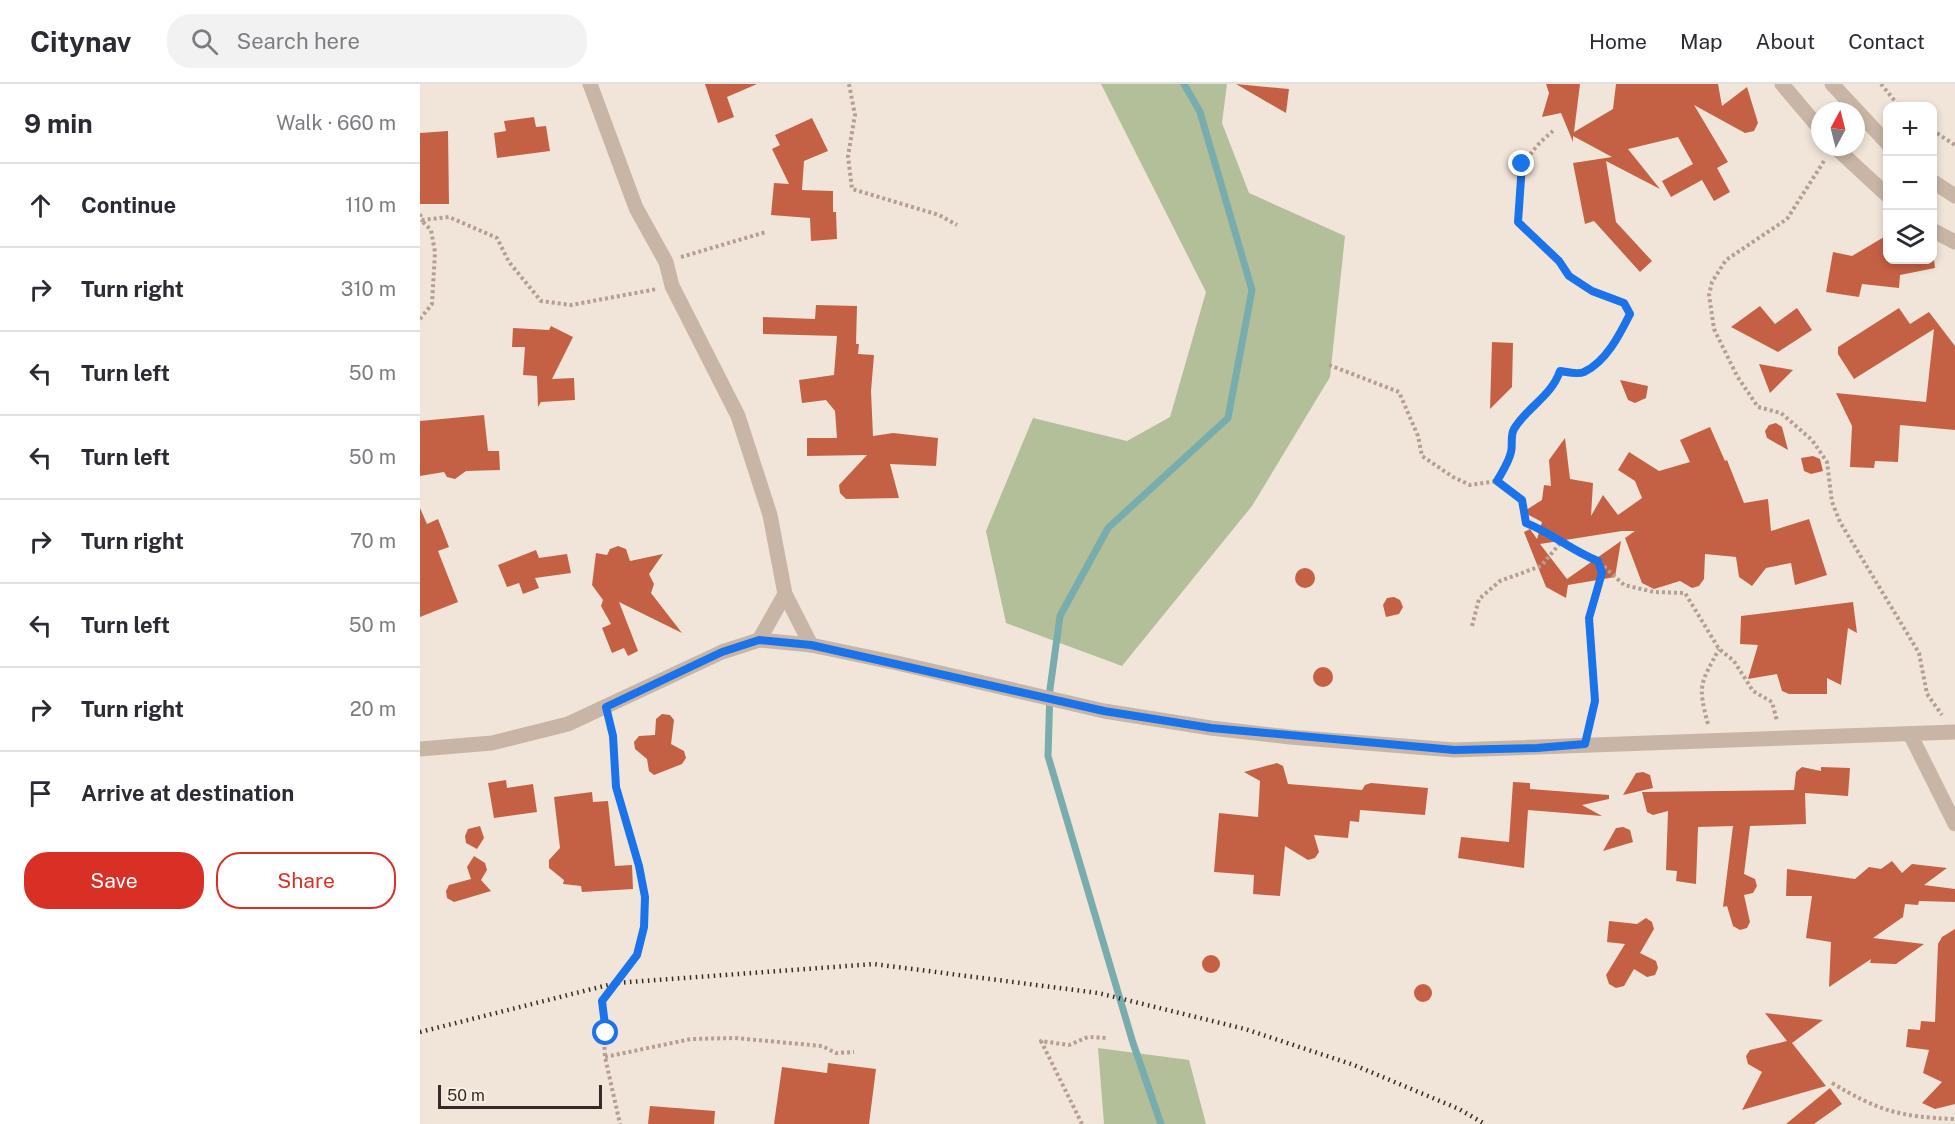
<!DOCTYPE html>
<meta charset="utf-8">
<style>
:root{--surface:#fff;--page:#f2f2f3;--text:#2b2b33;--muted:#7c7c81;--line:#e1e1e2;--accent:#d93025}
body{margin:0;font-family:"Public Sans",sans-serif;background:var(--page);color:var(--text)}
.controls{position:absolute;right:18px;top:18px;display:grid;overflow:hidden;border-radius:12px;box-shadow:0 3px 9px #0003}
.controls button{width:54px;height:54px;display:grid;place-items:center;padding:0;border:0;border-bottom:2px solid var(--line);background:var(--surface);color:var(--text);font:30px sans-serif}
.compass{position:absolute;left:1391px;top:18px;width:54px;height:54px;border-radius:50%;background:var(--surface);box-shadow:0 3px 9px #0003;rotate:7deg}
.scale{position:absolute;left:18px;bottom:15px;width:164px;box-sizing:border-box;padding-left:6px;border:3px solid #342b26;border-top:0;font-size:16px;line-height:21px;white-space:nowrap;color:#342b26;-webkit-text-stroke:4px #f9efe5;paint-order:stroke}
.stop{position:absolute;width:18px;height:18px;margin:-14px;border:4px solid #1a73e8;border-radius:50%;background:#fff}
.stop.end{background:#1a73e8;border-color:#fff;box-shadow:0 2px 6px #0008}
.list{margin:0;padding:0;list-style:none}
h2{display:flex;justify-content:space-between;align-items:center;height:78px;margin:0;padding:0 24px;font-size:26px}
h2 small{font-size:20px;font-weight:400;color:var(--muted)}
.list li{display:grid;grid-template-columns:39px 1fr auto;gap:18px;align-items:center;box-sizing:border-box;height:84px;padding:0 24px;border-top:2px solid var(--line)}
.list b{display:block;font-size:22px;white-space:nowrap}
.list em{font-size:20px;font-style:normal;color:var(--muted)}
.actions{display:flex;gap:12px;padding:18px 24px}
.actions a{flex:1;padding:14px 0;border:2px solid var(--accent);border-radius:24px;text-align:center;font-size:21px;color:var(--accent)}
.actions .main{background:var(--accent);color:#fff}
.icon{flex:none;width:33px;height:33px;fill:none;stroke:currentColor;stroke-width:2;stroke-linecap:round;stroke-linejoin:round}
.map{position:relative;flex:none;width:1535px;height:1040px;overflow:hidden}
header{display:flex;align-items:center;gap:36px;box-sizing:border-box;height:84px;padding:0 30px;background:var(--surface);border-bottom:2px solid var(--line)}
header strong{font-size:28px}
nav{display:flex;gap:33px;margin-inline-start:auto;font-size:21px}
.search{width:420px;height:54px;background:var(--page);display:flex;align-items:center;gap:15px;box-sizing:border-box;padding:0 21px;border-radius:24px;color:var(--muted);font-size:22px}
main{display:flex}
aside{flex:1;background:var(--surface)}
.map>svg:first-child{display:block}
.green{fill:#b3bf99}
.lines{fill:none;stroke-linecap:round;stroke-linejoin:round}
.stream{stroke:#79acad;stroke-width:7}
.building{fill:#c46144}
.path{stroke:#b49f90;stroke-width:4;stroke-dasharray:3 3;stroke-linecap:butt}
.street{stroke:#c8b5a5;stroke-width:15}
.rail{stroke:#342b26;stroke-width:4.5;stroke-dasharray:1.5 4.5;stroke-linecap:butt}
.route{stroke:#1a73e8;stroke-width:8}
</style>
<header>
<strong>Citynav</strong>
<div class="search"><svg class="icon" aria-label="search" viewBox="0 0 24 24"><circle cx="10" cy="10" r="6"/><path d="M15 15l6 6"/></svg>Search here</div>
<nav><a>Home</a><a>Map</a><a>About</a><a>Contact</a></nav>
</header>
<main>
<aside>
<h2>9 min<small>Walk · 660 m</small></h2>
<ul class="list">
<li><svg class="icon" aria-label="ahead" viewBox="0 0 24 24"><path d="M12 20V5M6 11l6-6 6 6"/></svg><div><b>Continue</b></div><em>110 m</em></li>
<li><svg class="icon" aria-label="right" viewBox="0 0 24 24"><path d="M7 20v-9h11M14 6l5 5-5 5"/></svg><div><b>Turn right</b></div><em>310 m</em></li>
<li><svg class="icon" aria-label="left" viewBox="0 0 24 24"><path d="M17 20v-9H6M10 6l-5 5 5 5"/></svg><div><b>Turn left</b></div><em>50 m</em></li>
<li><svg class="icon" aria-label="left" viewBox="0 0 24 24"><path d="M17 20v-9H6M10 6l-5 5 5 5"/></svg><div><b>Turn left</b></div><em>50 m</em></li>
<li><svg class="icon" aria-label="right" viewBox="0 0 24 24"><path d="M7 20v-9h11M14 6l5 5-5 5"/></svg><div><b>Turn right</b></div><em>70 m</em></li>
<li><svg class="icon" aria-label="left" viewBox="0 0 24 24"><path d="M17 20v-9H6M10 6l-5 5 5 5"/></svg><div><b>Turn left</b></div><em>50 m</em></li>
<li><svg class="icon" aria-label="right" viewBox="0 0 24 24"><path d="M7 20v-9h11M14 6l5 5-5 5"/></svg><div><b>Turn right</b></div><em>20 m</em></li>
<li><svg class="icon" aria-label="arrive" viewBox="0 0 24 24"><path d="M6 21V4h12l-3 4 3 4H6"/></svg><div><b>Arrive at destination</b></div></li>
</ul>
<div class="actions"><a class="main">Save</a><a>Share</a></div>
</aside>
<div class="map">
<svg width="1535" height="1040" viewBox="0 0 1535 1040">
<rect width="100%" height="100%" fill="#f1e5d9"/>
<g class="green">
<path d="M 681,0 L 807,0 L 802,39 L 829,109 L 925,152 L 910,293 L 832,422 L 702,582 L 586,539 L 566,447 L 613,334 L 707,357 L 750,333 L 786,208 Z"/>
<path d="M 678,964 L 769,976 L 786,1040 L 684,1040 Z"/>
</g>
<g class="lines">
<path class="stream" d="M 741,1040 L 713,959 L 628,672 L 630,605 L 640,532 L 688,444 L 808,334 L 832,206 L 780,28 L 764,0"/>
</g>
<g class="building">
<path d="M 285,0 L 337,0 L 307,13 L 314,33 L 298,39 Z"/>
<path d="M 816,0 L 869,5 L 866,29 Z"/>
<path d="M 1126,0 L 1160,0 L 1154,48 L 1193,25 L 1196,0 L 1298,0 L 1302,22 L 1327,3 L 1338,39 L 1334,47 L 1325,49 L 1274,21 L 1308,78 L 1297,84 L 1310,108 L 1294,117 L 1282,96 L 1251,113 L 1242,97 L 1273,80 L 1258,53 L 1208,65 L 1240,105 L 1186,77 L 1196,138 L 1232,177 L 1220,188 L 1174,137 L 1165,140 L 1153,79 L 1192,73 L 1153,52 L 1153,58 L 1141,29 L 1122,33 L 1129,9 Z"/>
<path d="M 114,33 L 116,43 L 126,42 L 130,67 L 77,74 L 74,49 L 86,47 L 84,37 Z"/>
<path d="M 392,34 L 408,67 L 384,77 L 382,106 L 413,107 L 413,128 L 416,128 L 417,155 L 391,157 L 390,134 L 351,131 L 354,99 L 369,100 L 352,65 L 360,61 L 355,51 Z"/>
<path d="M 28,47 L 29,120 L 0,120 L 0,49 Z"/>
<path d="M 1464,153 L 1467,176 L 1514,176 L 1515,184 L 1480,191 L 1479,204 L 1442,200 L 1439,213 L 1406,208 L 1413,168 L 1432,172 Z"/>
<path d="M 396,221 L 437,222 L 436,260 L 439,260 L 438,270 L 454,271 L 451,307 L 453,352 L 473,349 L 518,354 L 516,382 L 470,380 L 479,414 L 426,415 L 420,409 L 419,401 L 447,371 L 387,372 L 387,354 L 417,354 L 415,327 L 406,316 L 382,319 L 379,296 L 414,291 L 417,252 L 343,250 L 343,233 L 395,235 Z"/>
<path d="M 1340,222 L 1355,240 L 1377,224 L 1392,246 L 1358,268 L 1311,243 Z"/>
<path d="M 1479,224 L 1490,240 L 1509,228 L 1535,262 L 1535,346 L 1480,341 L 1478,378 L 1455,377 L 1454,384 L 1430,383 L 1432,342 L 1416,309 L 1506,318 L 1514,245 L 1434,295 L 1418,270 L 1418,263 Z"/>
<path d="M 131,242 L 153,253 L 132,295 L 154,294 L 155,316 L 121,318 L 118,323 L 117,292 L 103,291 L 105,263 L 92,263 L 93,244 L 129,246 Z"/>
<path d="M 1072,258 L 1093,259 L 1092,303 L 1070,325 Z"/>
<path d="M 1339,280 L 1373,286 L 1350,309 Z"/>
<path d="M 1200,296 L 1228,302 L 1226,314 L 1215,319 L 1208,316 Z"/>
<path d="M 64,331 L 68,367 L 79,367 L 80,386 L 46,387 L 35,395 L 27,393 L 24,388 L 0,392 L 0,337 Z"/>
<path d="M 1356,339 L 1362,343 L 1368,366 L 1347,354 L 1345,347 L 1349,341 Z"/>
<path d="M 1290,343 L 1305,377 L 1307,376 L 1324,419 L 1348,415 L 1351,447 L 1389,435 L 1407,491 L 1375,501 L 1371,479 L 1346,484 L 1332,502 L 1319,493 L 1316,473 L 1285,470 L 1284,495 L 1279,502 L 1272,504 L 1260,497 L 1234,505 L 1222,499 L 1205,454 L 1215,447 L 1202,447 L 1120,460 L 1147,495 L 1201,457 L 1195,493 L 1148,501 L 1146,514 L 1126,503 L 1104,448 L 1110,445 L 1117,455 L 1122,438 L 1103,428 L 1122,416 L 1124,401 L 1131,402 L 1129,376 L 1145,354 L 1150,395 L 1173,399 L 1171,432 L 1183,411 L 1198,431 L 1222,414 L 1215,397 L 1198,386 L 1209,368 L 1239,387 L 1270,378 L 1260,356 Z"/>
<path d="M 1393,372 L 1400,375 L 1403,387 L 1391,390 L 1384,387 L 1381,374 Z"/>
<path d="M 0,424 L 7,440 L 18,435 L 29,463 L 18,467 L 38,518 L 0,533 Z"/>
<path d="M 198,462 L 206,465 L 210,477 L 243,470 L 229,490 L 234,500 L 231,509 L 262,549 L 199,518 L 218,567 L 208,572 L 204,564 L 192,569 L 182,544 L 191,540 L 181,522 L 183,516 L 172,501 L 176,469 L 187,471 L 190,465 Z"/>
<path d="M 116,466 L 119,474 L 147,470 L 151,489 L 115,494 L 119,504 L 103,510 L 99,499 L 87,503 L 78,481 Z"/>
<circle cx="885" cy="494" r="10"/>
<path d="M 974,513 L 980,516 L 983,523 L 979,530 L 966,533 L 963,521 L 967,514 Z"/>
<path d="M 1433,518 L 1437,549 L 1428,544 L 1421,601 L 1407,594 L 1407,610 L 1369,610 L 1362,607 L 1357,590 L 1328,595 L 1338,561 L 1320,560 L 1321,532 Z"/>
<circle cx="903" cy="593" r="10"/>
<path d="M 242,630 L 250,631 L 254,636 L 251,660 L 264,667 L 266,674 L 262,680 L 234,691 L 229,687 L 227,675 L 215,665 L 214,658 L 219,652 L 235,651 L 236,635 Z"/>
<path d="M 857,679 L 863,682 L 868,700 L 942,706 L 945,701 L 951,699 L 1008,704 L 1005,731 L 940,726 L 939,738 L 930,737 L 928,754 L 894,751 L 899,768 L 895,774 L 888,776 L 865,762 L 860,812 L 833,810 L 834,791 L 794,788 L 799,729 L 838,733 L 840,697 L 824,688 Z"/>
<path d="M 1382,683 L 1401,687 L 1401,683 L 1430,684 L 1428,712 L 1385,709 L 1386,740 L 1330,742 L 1324,790 L 1335,795 L 1337,802 L 1333,809 L 1324,811 L 1330,838 L 1327,844 L 1320,846 L 1313,842 L 1307,822 L 1303,823 L 1313,742 L 1278,743 L 1276,800 L 1256,797 L 1257,787 L 1246,786 L 1248,727 L 1233,731 L 1227,728 L 1222,708 L 1374,706 L 1376,688 Z"/>
<path d="M 1223,688 L 1230,691 L 1233,704 L 1203,711 L 1216,689 Z"/>
<path d="M 86,696 L 87,704 L 113,700 L 117,728 L 74,734 L 68,699 Z"/>
<path d="M 1093,698 L 1110,699 L 1110,705 L 1189,711 L 1189,715 L 1162,721 L 1182,732 L 1108,726 L 1104,784 L 1038,774 L 1041,753 L 1089,758 Z"/>
<path d="M 172,708 L 173,718 L 188,717 L 195,782 L 212,781 L 213,805 L 162,808 L 161,802 L 143,800 L 144,796 L 129,784 L 129,776 L 140,764 L 134,713 Z"/>
<path d="M 60,742 L 64,754 L 57,765 L 46,759 L 45,752 L 48,745 Z"/>
<path d="M 1203,743 L 1210,746 L 1213,758 L 1183,767 L 1196,744 Z"/>
<path d="M 54,772 L 65,779 L 67,786 L 61,796 L 71,807 L 34,818 L 27,814 L 26,807 L 29,801 L 51,795 L 47,783 Z"/>
<path d="M 1472,777 L 1482,789 L 1492,780 L 1527,784 L 1504,801 L 1535,805 L 1535,818 L 1499,817 L 1498,821 L 1485,820 L 1483,833 L 1453,854 L 1504,860 L 1476,880 L 1450,879 L 1451,875 L 1409,903 L 1411,858 L 1386,854 L 1392,812 L 1366,812 L 1367,785 L 1435,795 L 1449,783 L 1461,785 Z"/>
<path d="M 1226,834 L 1232,838 L 1234,845 L 1220,869 L 1236,877 L 1238,884 L 1235,891 L 1227,893 L 1214,885 L 1204,902 L 1196,904 L 1189,900 L 1186,891 L 1205,860 L 1187,858 L 1189,837 L 1217,840 Z"/>
<path d="M 1535,845 L 1535,1020 L 1515,1025 L 1502,1019 L 1522,998 L 1503,989 L 1509,966 L 1486,963 L 1488,945 L 1500,946 L 1501,937 L 1515,938 L 1518,860 L 1522,853 Z"/>
<circle cx="791" cy="880" r="9"/>
<circle cx="1003" cy="909" r="9"/>
<path d="M 1345,929 L 1403,936 L 1372,959 L 1406,1002 L 1322,1026 L 1342,988 L 1328,980 L 1326,972 L 1330,966 L 1367,957 Z"/>
<path d="M 408,979 L 456,985 L 449,1040 L 354,1040 L 362,983 L 407,989 Z"/>
<path d="M 1410,1004 L 1422,1020 L 1394,1040 L 1366,1040 Z"/>
<path d="M 230,1022 L 295,1027 L 294,1040 L 228,1040 Z"/>
</g>
<g class="lines">
<g class="path">
<path d="M 429,0 L 435,31 L 428,72 L 432,105 L 519,131 L 537,141"/>
<path d="M 1461,0 L 1479,22"/>
<path d="M 1512,46 L 1535,61"/>
<path d="M 1404,77 L 1367,135 L 1306,176 L 1292,198 L 1289,211 L 1294,245 L 1317,292 L 1338,323 L 1361,329 L 1392,356 L 1407,378 L 1412,418 L 1420,438 L 1499,569 L 1507,610 L 1522,631"/>
<path d="M 0,130 L 2,136 L 29,133 L 77,154 L 89,178 L 121,217 L 151,221 L 237,205"/>
<path d="M 261,173 L 346,148"/>
<path d="M 0,235 L 12,220 L 15,168 L 11,146 L 2,137"/>
<path d="M 909,281 L 979,308 L 998,352 L 1002,372 L 1033,393 L 1050,401 L 1077,397 L 1102,416 L 1106,439 L 1135,452 L 1156,469 L 1178,477 L 1204,501 L 1234,508 L 1265,509 L 1299,565 L 1314,577 L 1333,607 L 1352,618 L 1357,637"/>
<path d="M 1077,397 C 1082,388 1089,378 1091,368 C 1093,361 1090,352 1094,345 C 1107,323 1131,313 1140,287 C 1147,288 1158,291 1164,288 C 1186,278 1200,250 1211,229 L 1205,219 L 1172,207 L 1149,192 L 1139,177 L 1098,138 C 1099,95 1097,76 1133,47"/>
<path d="M 1052,542 L 1059,515 L 1080,497 L 1121,482 L 1142,457"/>
<path d="M 190,638 L 196,675 L 196,703 L 219,782 L 225,813 L 224,843 L 217,871 L 182,917 L 185,973 L 200,1040"/>
<path d="M 1288,640 C 1277,600 1281,599 1299,565"/>
<path d="M 1168,645 L 1175,617 L 1169,534 L 1182,489 L 1179,479"/>
<path d="M 185,973 L 271,955 L 315,954 L 402,962 L 416,969 L 434,968"/>
<path d="M 1412,999 C 1459,1027 1480,1033 1535,1035"/>
<path d="M 662,1040 L 621,957 L 649,961 L 668,953 L 688,954"/>
</g>
<g class="street">
<path d="M 170,0 L 216,124 L 246,178 L 252,202 L 318,332 L 350,431 L 365,510 L 391,561"/>
<path d="M 1362,0 L 1400,45"/>
<path d="M 1412,0 L 1468,60"/>
<path d="M 1415,63 L 1468,112"/>
<path d="M 1512,97 L 1535,112"/>
<path d="M 1512,146 L 1535,158"/>
<path d="M 339,556 L 365,510"/>
<path d="M 1490,650 L 1535,740"/>
<path d="M 0,665 L 72,659 L 148,640 L 302,568 L 339,556 L 391,561 L 477,579 L 684,627 L 791,644 L 870,653 L 1034,666 L 1535,648"/>
</g>
<path class="rail" d="M 0,948 L 196,899 L 454,880 L 678,909 L 825,945 L 934,981 L 1039,1025 L 1065,1040"/>
</g>
<g class="lines">
<path class="route" d="M 186,949 L 182,917 L 217,871 L 224,843 L 225,813 L 219,782 L 196,703 L 193,652 L 186,623 L 302,568 L 339,556 L 391,561 L 684,627 L 791,644 L 1034,666 L 1117,664 L 1165,660 L 1175,617 L 1169,534 L 1182,489 L 1178,477 C 1152,467 1132,449 1106,439 L 1102,416 L 1077,397 C 1082,388 1089,378 1091,368 C 1093,361 1090,352 1094,345 C 1107,323 1131,313 1140,287 C 1147,288 1158,291 1164,288 C 1186,278 1200,250 1210,230 L 1204,219 L 1172,207 L 1149,192 L 1139,177 L 1098,138 L 1102,80"/>
</g>
</svg>
<div class="controls">
<button>+</button>
<button>−</button>
<button><svg class="icon" aria-label="layers" viewBox="0 0 24 24"><path d="M12 4l9 5-9 5-9-5zM3 14l9 5 9-5"/></svg></button>
</div>
<svg class="compass" viewBox="-18 -18 36 36"><path d="M0-13l5 13h-10z" fill="#e53935"/><path d="M0 13l5-13h-10z" fill="#7c7c81"/></svg>
<div class="scale">50 m</div>
<div class="stop" style="left:186px;top:949px"></div>
<div class="stop end" style="left:1102px;top:80px"></div>
</div>
</main>
